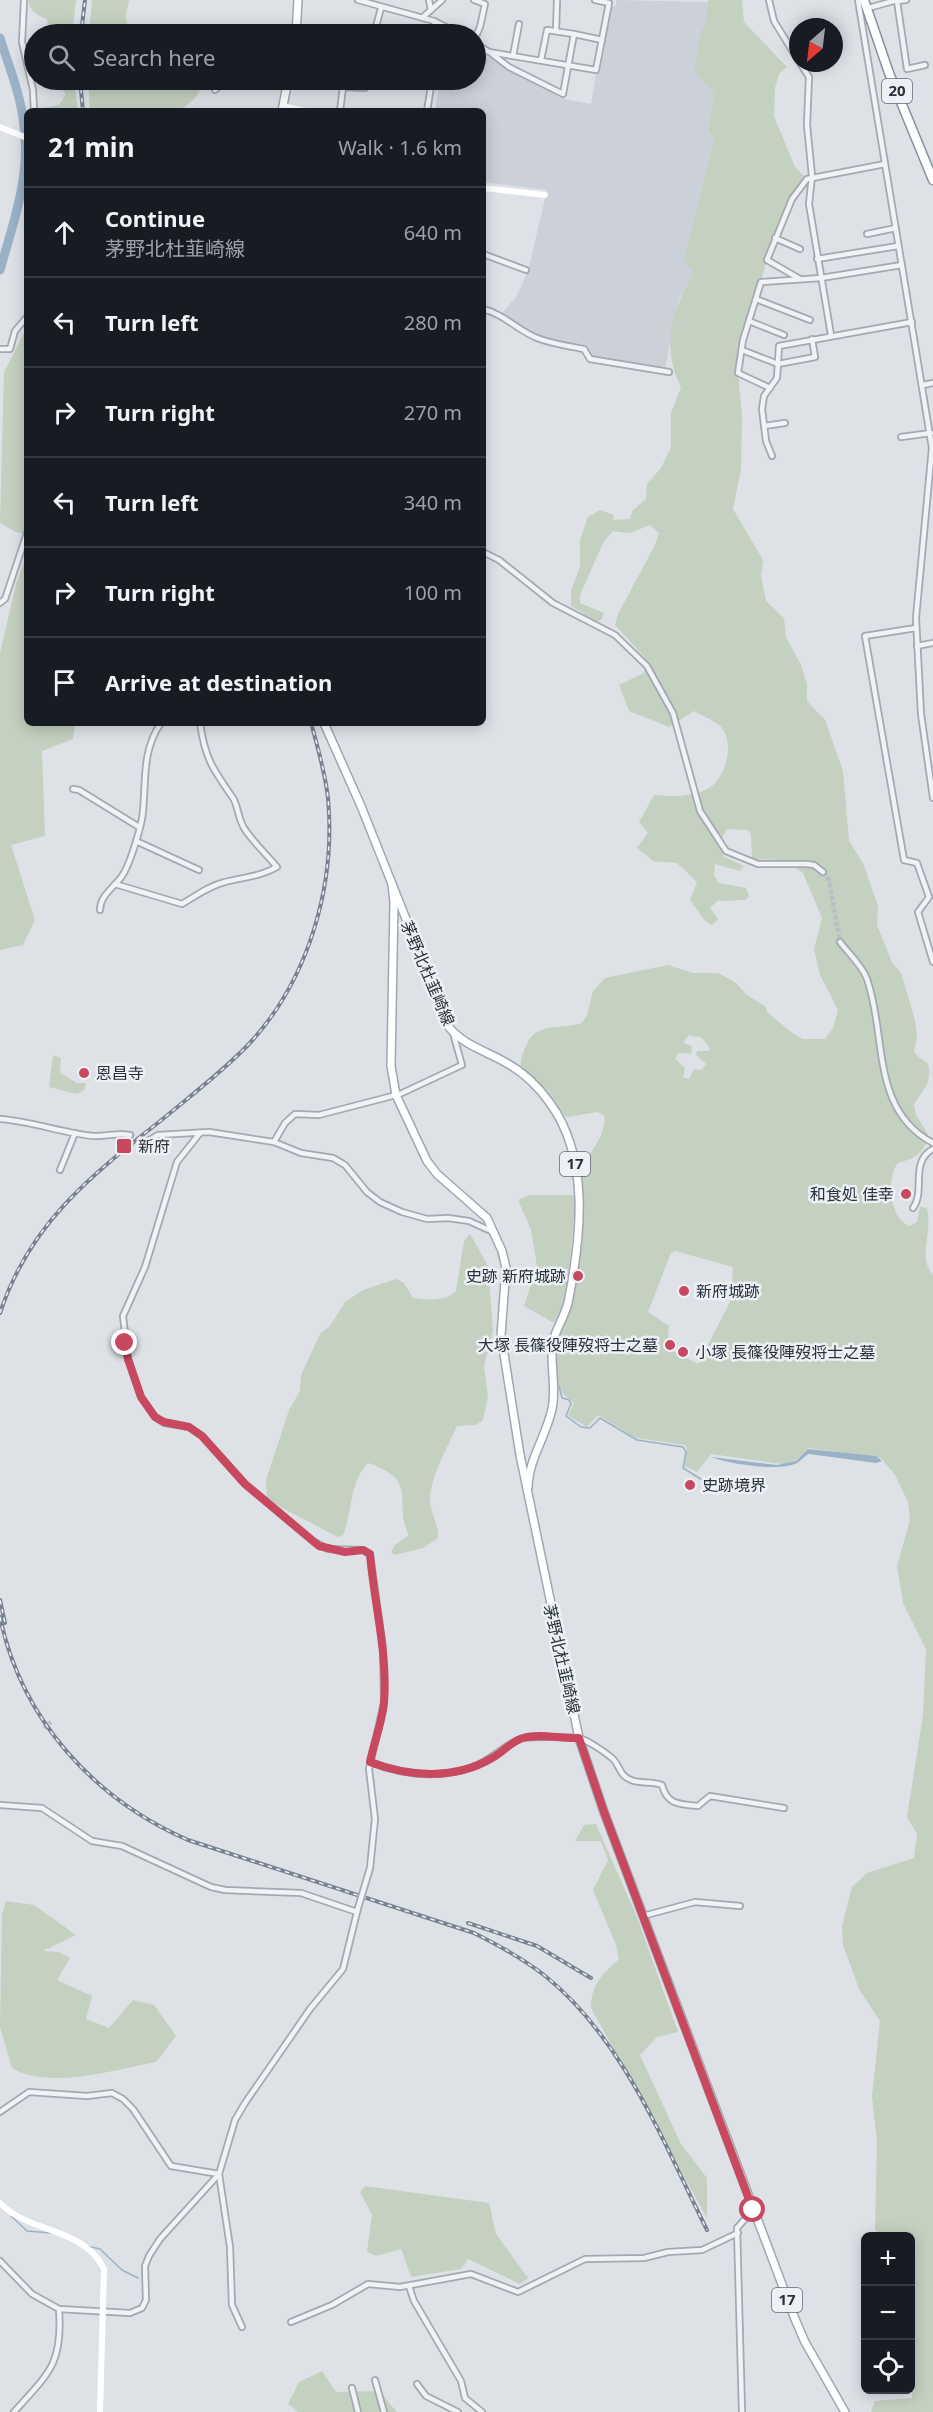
<!DOCTYPE html>
<meta charset="utf-8">
<style>
:root{--surface:#171b24;--page:#20242c;--text:#f1f3f6;--muted:#9ea1a6;--line:#363941}
body{margin:0;font-family:"Noto Sans","Noto Sans JP",sans-serif;background:var(--page);color:var(--text)}
.controls{position:absolute;right:18px;bottom:18px;display:grid;overflow:hidden;border-radius:9px;box-shadow:0 3px 15px #0003}
.controls button{width:54px;height:54px;display:grid;place-items:center;padding:0;border:0;border-bottom:2px solid var(--line);background:var(--surface);color:var(--text);font:30px sans-serif}
.compass{position:absolute;left:789px;top:18px;width:54px;height:54px;border-radius:50%;background:var(--surface);box-shadow:0 3px 15px #0003;rotate:208deg}
.stop{position:absolute;width:18px;height:18px;margin:-14px;border:4px solid #c7485f;border-radius:50%;background:#fff}
.stop.end{background:#c7485f;border-color:#fff;box-shadow:0 2px 6px #0008}
.list{margin:0;padding:0;list-style:none}
h2{display:flex;justify-content:space-between;align-items:center;height:78px;margin:0;padding:0 24px;font-size:26px}
h2 small{font-size:20px;font-weight:400;color:var(--muted)}
.list li{display:grid;grid-template-columns:39px 1fr auto;gap:18px;align-items:center;box-sizing:border-box;height:90px;padding:0 24px;border-top:2px solid var(--line)}
.list b{display:block;font-size:22px;white-space:nowrap}
.list p{margin:0;font-size:20px;white-space:nowrap;color:var(--muted)}
.list em{font-size:20px;font-style:normal;color:var(--muted)}
.icon{flex:none;width:33px;height:33px;fill:none;stroke:currentColor;stroke-width:2;stroke-linecap:round;stroke-linejoin:round}
.map{position:relative;flex:none;width:933px;height:2412px;overflow:hidden}
.search{position:absolute;background:var(--surface);box-shadow:0 3px 15px #0003;left:24px;top:24px;width:462px;height:66px;display:flex;align-items:center;gap:15px;box-sizing:border-box;padding:0 21px;border-radius:33px;color:var(--muted);font-size:22px}
.panel{position:absolute;background:var(--surface);box-shadow:0 3px 15px #0003;left:24px;top:108px;width:462px;height:618px;border-radius:9px}
.map>svg:first-child{display:block}
.built{fill:#ccd1d9}
.green{fill:#c4d0c0;fill-rule:evenodd}
.water{fill:#9ab1c6}
.lines{fill:none;stroke-linecap:round;stroke-linejoin:round}
.stream{stroke:#9ab1c6;stroke-width:1.5}
.river{stroke:#9ab1c6;stroke-width:9}
.street-tunnel{stroke:#babec5;stroke-width:4.5;stroke-dasharray:4.5 2;stroke-linecap:butt}
.street-casing{stroke:#a4a9b1;stroke-width:8}
.primary-casing{stroke:#9ea7b2;stroke-width:10}
.highway-casing{stroke:#86909d;stroke-width:11}
.street{stroke:#f1f2f6;stroke-width:4.5}
.secondary{stroke:#fff;stroke-width:6}
.primary{stroke:#fff;stroke-width:7}
.highway{stroke:#fff;stroke-width:8}
.rail-casing{stroke:#788290;stroke-width:4}
.rail{stroke:#edf1f5;stroke-width:1.5;stroke-dasharray:4.5;stroke-linecap:butt}
.street-bridge-casing{stroke:#a4a9b1;stroke-width:8;stroke-linecap:butt}
.street-bridge{stroke:#f1f2f6;stroke-width:4.5}
.route{stroke:#c7485f;stroke-width:8}
.poi-dot{fill:#c7485f;stroke:#edf1f5;stroke-width:2}
.labels{text-anchor:middle;stroke-width:5;stroke-linejoin:round;paint-order:stroke}
.shield{fill:#edf1f5;stroke:#636a74;stroke-width:1.5}
.shield-label{font-size:15px;font-weight:bold;fill:#28303d}
.street-label{font-size:16px;fill:#28303d;stroke:#edf1f5}
.poi-label{font-size:16px;fill:#28303d;stroke:#edf1f5;text-anchor:start}
</style>
<div class="map">
<svg width="933" height="2412" viewBox="0 0 933 2412">
<rect width="100%" height="100%" fill="#dee2e7"/>
<path class="built" d="M 616,0 L 709,2 L 706,25 L 714,94 L 708,130 L 714,139 L 696,211 L 693,272 L 678,302 L 665,369 L 591,357 L 585,348 L 538,336 L 510,321 L 502,313 L 516,297 L 528,271 L 547,190 L 483,182 L 483,111 L 435,111 L 440,80 L 476,80 L 476,49 L 506,69 L 564,99 L 591,104 L 596,74 L 601,67 L 611,8 L 616,5 Z"/>
<g class="green">
<path d="M 28,0 L 76,0 L 72,34 L 48,34 L 47,19 C 37,16 30,11 28,0 Z"/>
<path d="M 92,0 L 129,0 L 126,15 L 128,34 L 89,34 Z"/>
<path d="M 708,0 L 742,0 L 744,22 L 787,67 L 779,74 L 775,88 L 774,116 L 795,167 L 807,179 L 792,199 L 767,260 L 743,340 L 738,373 L 742,415 L 741,470 L 733,509 L 763,560 L 761,576 L 766,601 L 784,618 L 786,637 L 801,665 L 807,684 L 807,701 L 825,720 L 843,771 L 849,841 L 863,863 L 878,906 L 877,925 L 892,962 L 901,973 L 915,1020 L 917,1037 L 914,1051 C 917,1058 923,1059 928,1064 C 933,1082 922,1091 914,1104 L 916,1115 L 928,1134 C 925,1153 916,1158 898,1163 C 886,1177 889,1219 910,1226 L 917,1222 L 920,1207 L 927,1208 C 933,1237 917,1257 933,1275 L 933,2412 L 871,2412 L 875,2401 L 912,2398 L 910,2236 L 880,2236 L 875,2229 L 877,2141 L 872,2097 L 880,2021 L 859,1989 L 843,1945 L 842,1926 L 852,1887 L 867,1873 L 914,1858 L 917,1834 L 907,1817 L 923,1715 L 926,1649 L 903,1603 L 897,1566 L 910,1520 L 908,1502 L 895,1475 L 881,1458 L 809,1448 L 795,1461 L 782,1464 L 711,1454 L 697,1472 L 684,1466 L 687,1448 L 685,1445 L 636,1438 L 600,1416 L 597,1416 L 587,1427 L 568,1416 L 574,1403 C 571,1400 566,1398 564,1395 C 542,1368 569,1304 575,1274 C 583,1239 583,1200 579,1165 C 582,1157 587,1157 592,1151 C 599,1141 606,1127 604,1115 L 597,1112 L 568,1117 L 564,1115 L 549,1092 L 521,1067 C 520,1060 522,1055 525,1048 C 535,1020 559,1031 582,1023 L 587,1015 L 593,991 L 605,978 L 668,965 L 693,973 L 718,973 L 735,982 L 747,995 L 765,1006 L 768,1013 L 792,1033 L 803,1039 L 825,1039 L 833,1028 L 838,1010 L 820,975 L 814,949 L 822,918 L 803,873 L 784,860 L 752,859 L 751,835 L 748,830 L 727,829 L 721,840 L 723,856 L 744,866 L 740,871 L 715,864 L 714,875 L 719,883 L 746,888 L 749,896 L 746,900 L 717,901 L 710,908 L 718,919 L 712,925 L 706,922 L 690,900 L 697,882 L 677,863 L 653,861 L 637,848 L 648,833 L 639,822 L 654,795 C 670,797 695,797 709,788 C 727,777 736,740 719,725 C 712,719 702,716 694,711 L 669,727 L 629,711 L 619,685 L 644,673 L 646,659 L 615,625 L 618,614 L 654,547 L 659,533 L 650,525 L 630,533 L 613,531 L 603,543 L 580,595 L 580,603 L 604,613 L 602,619 L 597,622 L 571,606 L 571,591 L 580,567 L 580,540 L 588,517 L 600,510 L 614,515 L 613,520 L 630,519 L 633,510 L 646,499 L 647,484 L 661,468 L 671,447 L 671,413 L 681,387 C 660,346 673,311 693,272 L 684,260 L 714,139 L 708,130 L 714,94 L 694,70 L 702,29 L 706,25 ZM 689,1035 L 702,1038 L 710,1048 L 708,1051 L 697,1051 L 696,1055 L 706,1064 L 702,1070 L 694,1069 L 689,1079 L 683,1077 L 685,1068 L 675,1059 L 679,1053 L 691,1054 L 692,1046 L 683,1043 ZM 675,1251 L 733,1267 L 731,1300 L 698,1364 L 667,1348 L 669,1326 L 648,1312 L 671,1253 Z"/>
<path d="M 40,80 L 74,80 L 78,111 L 43,111 L 43,108 L 59,105 L 66,94 L 59,87 Z"/>
<path d="M 88,80 L 203,80 C 201,95 189,107 174,111 C 156,115 110,111 90,111 Z"/>
<path d="M 27,327 L 27,534 L 16,532 L 0,523 L 4,372 Z"/>
<path d="M 27,555 L 27,723 L 75,724 L 73,739 L 42,751 L 45,836 L 11,845 L 35,920 L 23,945 L 0,950 L 0,653 L 16,584 Z"/>
<path d="M 53,1055 L 61,1058 L 60,1073 L 77,1083 L 86,1083 L 84,1090 L 77,1094 L 49,1087 Z"/>
<path d="M 529,1195 L 574,1195 L 576,1197 L 566,1299 L 554,1323 L 524,1306 L 537,1266 L 531,1230 L 519,1202 L 520,1199 Z"/>
<path d="M 470,1234 L 488,1266 L 493,1331 L 484,1366 L 488,1397 L 483,1420 L 476,1425 L 457,1426 C 448,1446 429,1480 430,1501 C 431,1515 439,1524 438,1538 L 423,1548 L 395,1555 L 391,1552 L 395,1545 L 409,1535 C 392,1502 421,1481 368,1463 C 349,1483 353,1510 343,1535 L 338,1537 L 267,1500 L 266,1480 L 289,1410 L 300,1391 L 301,1375 L 320,1334 L 330,1326 L 345,1302 L 363,1290 L 396,1279 L 404,1283 L 413,1298 C 427,1300 444,1302 456,1291 L 464,1241 Z"/>
<path d="M 596,1824 L 637,1917 L 678,2032 L 657,2037 L 640,2055 L 681,2144 L 707,2178 L 707,2218 L 591,2008 C 591,1984 602,1975 619,1959 L 616,1945 L 593,1890 L 608,1860 L 601,1841 L 575,1841 L 584,1825 Z"/>
<path d="M 6,1901 L 34,1905 L 76,1935 L 43,1951 L 59,1952 L 70,1958 L 57,1980 L 92,1996 L 86,2019 L 109,2028 L 133,2000 L 154,2005 L 176,2036 L 156,2062 C 113,2070 50,2090 12,2068 L 0,2027 L 2,1915 Z"/>
<path d="M 365,2186 L 489,2203 L 496,2234 L 528,2278 L 520,2284 L 468,2259 L 461,2269 L 411,2277 L 401,2249 L 376,2256 L 367,2252 L 372,2215 L 360,2192 Z"/>
<path d="M 322,2371 L 336,2392 L 379,2391 L 397,2412 L 298,2412 L 288,2404 L 299,2382 Z"/>
</g>
<path class="water" d="M 808,1449 L 876,1456 L 882,1461 L 876,1463 L 809,1454 C 804,1456 802,1460 797,1463 C 781,1472 728,1464 711,1457 L 777,1465 L 796,1461 Z"/>
<g class="lines">
<g class="stream">
<path d="M 559,1386 L 562,1398 L 569,1400 L 571,1404 L 566,1416 L 581,1427 L 590,1428 L 600,1418 L 637,1440 L 683,1447 L 686,1452 L 683,1468 L 707,1483"/>
<path d="M 11,2216 L 27,2231 L 51,2233"/>
<path d="M 87,2246 L 100,2249 L 122,2270 L 138,2278"/>
</g>
<path class="river" d="M 0,38 C 9,67 21,95 24,126 C 31,175 13,224 0,270"/>
<g class="street-tunnel">
<path d="M 823,872 L 829,880 L 840,942"/>
<path d="M 130,1135 L 141,1141"/>
<path d="M 44,1728 L 51,1722"/>
</g>
<g class="street-casing">
<g id="street">
<path d="M 24,0 L 22,42 L 33,90 L 34,111"/>
<path d="M 358,0 L 434,21 L 461,34"/>
<path d="M 474,0 L 485,4 L 480,27 L 476,36"/>
<path d="M 769,0 L 774,21 L 798,60"/>
<path d="M 858,0 L 932,448 L 916,618 L 921,714 L 933,798"/>
<path d="M 906,0 L 897,1 L 907,69 L 925,65"/>
<path d="M 872,7 L 897,0"/>
<path d="M 431,10 L 442,0"/>
<path d="M 423,17 L 431,10 L 429,0"/>
<path d="M 434,21 L 438,34"/>
<path d="M 556,31 L 557,0"/>
<path d="M 374,34 L 381,8"/>
<path d="M 574,34 L 602,40"/>
<path d="M 476,44 L 489,52 L 596,70 L 609,3 L 595,0"/>
<path d="M 492,54 L 509,67 L 563,94 L 574,34 L 547,30 L 541,60"/>
<path d="M 513,56 L 519,24"/>
<path d="M 800,63 L 809,77 L 807,125 L 812,176 L 809,204 L 831,335"/>
<path d="M 215,90 L 220,86 L 221,80"/>
<path d="M 340,111 L 343,87 L 365,88 L 368,80"/>
<path d="M 427,111 L 432,80"/>
<path d="M 867,234 L 896,228"/>
<path d="M 775,238 L 800,249"/>
<path d="M 483,254 L 526,270"/>
<path d="M 817,259 L 898,246"/>
<path d="M 800,279 L 767,260 L 792,199 L 807,179 L 885,164"/>
<path d="M 756,299 L 810,320"/>
<path d="M 483,309 C 504,314 517,330 537,338 C 552,344 569,346 584,349 L 590,359 L 669,372"/>
<path d="M 749,321 L 784,335"/>
<path d="M 0,349 L 10,349 L 15,331 L 27,317"/>
<path d="M 742,350 L 778,364 L 815,357 L 812,339"/>
<path d="M 923,385 L 933,383"/>
<path d="M 770,388 L 738,373 L 743,340 L 761,282 L 821,278 L 902,265"/>
<path d="M 764,426 L 785,423"/>
<path d="M 901,437 L 931,433"/>
<path d="M 772,456 L 766,441 L 762,409 L 764,396 L 777,378 L 779,346 L 912,322"/>
<path d="M 483,552 L 499,560 L 553,603 L 615,635 L 647,666 L 673,713 L 700,811 L 726,851 L 758,864 L 806,864 L 814,865 L 823,872"/>
<path d="M 0,603 L 5,599 L 27,533"/>
<path d="M 916,628 L 865,636 L 904,860 L 917,863 L 929,897 L 918,912 L 933,962"/>
<path d="M 917,646 L 933,643"/>
<path d="M 73,789 L 79,790 L 139,827"/>
<path d="M 136,841 L 199,870"/>
<path d="M 115,884 L 182,904 C 196,896 208,886 225,882 C 244,877 259,877 277,867 C 266,854 253,842 244,828 C 238,818 238,806 233,798 C 213,769 205,759 200,723"/>
<path d="M 100,910 C 100,895 114,888 122,876 C 127,869 130,860 133,851 C 137,839 142,824 143,811 C 146,780 142,750 161,723"/>
<path d="M 840,942 C 849,954 862,965 867,979 C 887,1035 870,1110 933,1143"/>
<path d="M 0,1119 C 31,1121 62,1133 93,1136 C 106,1137 118,1132 130,1135"/>
<path d="M 200,1133 L 177,1162 L 145,1267 L 123,1316 L 128,1359 L 141,1397 L 155,1417 L 164,1423 L 189,1427 L 202,1436 L 245,1484 L 313,1541 L 328,1549 L 363,1550 L 370,1554 L 383,1648 L 384,1702 L 369,1769 L 375,1819 L 370,1868"/>
<path d="M 141,1141 L 146,1142 L 158,1135 L 209,1132 L 274,1142 L 301,1153 L 333,1158 L 345,1165 L 367,1192 L 380,1202 L 402,1212 L 427,1219 L 448,1218 L 469,1221 L 491,1231"/>
<path d="M 274,1142 L 285,1123 L 295,1114 L 319,1115 L 400,1094 L 462,1065 L 453,1033"/>
<path d="M 60,1170 L 75,1133"/>
<path d="M 913,1208 C 926,1191 909,1162 933,1149"/>
<path d="M 370,1762 C 403,1775 439,1779 473,1767 C 491,1760 503,1746 520,1739 C 525,1736 572,1737 579,1738 C 587,1740 607,1753 614,1760 C 620,1767 620,1776 631,1780 C 640,1784 652,1781 662,1785 C 667,1805 680,1804 698,1806 L 710,1796 L 784,1808"/>
<path d="M 0,1805 L 42,1808 L 92,1841 L 122,1846 L 211,1887 L 225,1890 L 301,1893 L 357,1912"/>
<path d="M 643,1916 L 695,1902 L 740,1906"/>
<path d="M 0,2112 L 29,2092 L 87,2096 L 112,2093 L 123,2099 L 133,2109 L 171,2166 L 219,2174"/>
<path d="M 219,2174 L 230,2247 L 232,2305 L 242,2327"/>
<path d="M 0,2261 L 32,2294 L 59,2309 L 130,2313 L 142,2308 L 146,2300 L 145,2266 L 149,2256 L 160,2239 L 219,2174 L 235,2120 L 245,2103 L 310,2009 L 343,1969 L 358,1908"/>
<path d="M 409,2286 L 414,2301 L 461,2381 L 465,2398 L 482,2412"/>
<path d="M 291,2322 L 332,2305 L 368,2284 L 400,2287 L 471,2274 L 518,2292 L 585,2259 L 644,2258 L 668,2252 L 702,2250 L 738,2233"/>
<path d="M 375,2380 L 384,2412"/>
<path d="M 417,2384 L 426,2396 L 458,2412"/>
<path d="M 352,2388 L 358,2412"/>
<path d="M 14,2412 C 49,2373 63,2364 59,2309"/>
<path d="M 742,2412 L 737,2228 L 753,2210"/>
</g>
</g>
<g class="primary-casing">
<g id="primary">
<path d="M 296,34 L 298,0"/>
<path d="M 282,111 L 288,80"/>
<path d="M 324,723 L 361,806 L 449,1027 C 462,1044 485,1051 503,1061 C 522,1071 538,1086 550,1103 C 590,1158 581,1236 569,1298 C 567,1313 557,1326 553,1341 C 549,1361 557,1385 552,1409 C 546,1437 529,1458 528,1487"/>
<path d="M 392,884 L 394,902 L 391,1066 L 396,1095 L 427,1161 L 437,1174 L 487,1218 L 502,1251 L 506,1268 L 501,1335 L 520,1455 L 579,1738 L 604,1812 L 795,2319 L 805,2342 L 845,2412"/>
</g>
</g>
<g class="highway-casing">
<path id="highway" d="M 864,0 L 889,73 L 933,180"/>
</g>
<use href="#street" class="street"/>
<g class="secondary">
<path d="M 283,106 L 305,111"/>
<path d="M 0,127 L 27,138"/>
<path d="M 483,188 L 545,195"/>
<path d="M 0,2203 C 30,2234 84,2227 104,2269 L 100,2412"/>
</g>
<use href="#primary" class="primary"/>
<use href="#highway" class="highway"/>
<g class="rail-casing">
<g id="rail">
<path d="M 81,34 L 85,0"/>
<path d="M 80,80 L 83,111"/>
<path d="M 0,1313 C 29,1225 89,1177 159,1122 C 189,1097 221,1073 248,1045 C 309,980 336,885 328,798 C 325,772 318,748 311,723"/>
<path d="M 0,1600 L 5,1623"/>
<path d="M 0,1617 C 21,1719 94,1799 188,1840 L 474,1933 C 498,1945 522,1958 544,1975 C 623,2038 663,2142 707,2230"/>
<path d="M 468,1923 L 537,1946 L 591,1978"/>
</g>
</g>
<use href="#rail" class="rail"/>
<g class="street-bridge-casing">
<path id="street-bridge" d="M 358,1908 L 370,1868"/>
</g>
<use href="#street-bridge" class="street-bridge"/>
</g>
<g class="lines">
<path class="route" d="M 125,1343 L 128,1359 L 141,1397 L 155,1417 L 164,1422 L 189,1427 L 202,1436 L 245,1484 L 319,1546 L 345,1552 L 363,1550 L 370,1554 C 374,1603 388,1653 384,1703 C 382,1723 374,1742 370,1762 C 409,1777 455,1780 492,1758 C 503,1752 512,1741 523,1738 C 540,1733 562,1739 579,1738 L 604,1812 L 753,2210"/>
</g>
<g class="poi-dot">
<circle cx="84" cy="1073" r="6"/>
<rect x="116" y="1138" width="16" height="16" rx="3"/>
<circle cx="906" cy="1194" r="6"/>
<circle cx="578" cy="1276" r="6"/>
<circle cx="684" cy="1291" r="6"/>
<circle cx="670" cy="1345" r="6"/>
<circle cx="683" cy="1352" r="6"/>
<circle cx="690" cy="1485" r="6"/>
</g>
<g class="labels">
<g class="shield">
<rect x="882" y="79" width="30" height="24" rx="4.5"/>
<rect x="560" y="1152" width="30" height="24" rx="4.5"/>
<rect x="772" y="2288" width="30" height="24" rx="4.5"/>
</g>
<g class="shield-label">
<text x="897" y="96">20</text>
<text x="575" y="1169">17</text>
<text x="787" y="2305">17</text>
</g>
<g class="street-label">
<text transform="translate(428 973) rotate(67)" y="6">茅野北杜韮崎線</text>
<text transform="translate(562 1659) rotate(77)" y="6">茅野北杜韮崎線</text>
</g>
<g class="poi-label">
<text x="96" y="1079">恩昌寺</text>
<text x="138" y="1152">新府</text>
<text x="894" y="1200" text-anchor="end">和食処 佳幸</text>
<text x="566" y="1282" text-anchor="end">史跡 新府城跡</text>
<text x="696" y="1297">新府城跡</text>
<text x="658" y="1351" text-anchor="end">大塚 長篠役陣歿将士之墓</text>
<text x="695" y="1358">小塚 長篠役陣歿将士之墓</text>
<text x="702" y="1491">史跡境界</text>
</g>
</g>
</svg>
<div class="controls">
<button>+</button>
<button>−</button>
<button><svg class="icon" aria-label="locate" viewBox="0 0 24 24"><circle cx="12" cy="12" r="6"/><path d="M12 2v4M12 18v4M2 12h4M18 12h4"/></svg></button>
</div>
<svg class="compass" viewBox="-18 -18 36 36"><path d="M0-13l5 13h-10z" fill="#e53935"/><path d="M0 13l5-13h-10z" fill="#9ea1a6"/></svg>
<div class="stop" style="left:753px;top:2210px"></div>
<div class="stop end" style="left:125px;top:1343px"></div>
<div class="search"><svg class="icon" aria-label="search" viewBox="0 0 24 24"><circle cx="10" cy="10" r="6"/><path d="M15 15l6 6"/></svg>Search here</div>
<section class="panel">
<h2>21 min<small>Walk · 1.6 km</small></h2>
<ul class="list">
<li><svg class="icon" aria-label="ahead" viewBox="0 0 24 24"><path d="M12 20V5M6 11l6-6 6 6"/></svg><div><b>Continue</b><p>茅野北杜韮崎線</p></div><em>640 m</em></li>
<li><svg class="icon" aria-label="left" viewBox="0 0 24 24"><path d="M17 20v-9H6M10 6l-5 5 5 5"/></svg><div><b>Turn left</b></div><em>280 m</em></li>
<li><svg class="icon" aria-label="right" viewBox="0 0 24 24"><path d="M7 20v-9h11M14 6l5 5-5 5"/></svg><div><b>Turn right</b></div><em>270 m</em></li>
<li><svg class="icon" aria-label="left" viewBox="0 0 24 24"><path d="M17 20v-9H6M10 6l-5 5 5 5"/></svg><div><b>Turn left</b></div><em>340 m</em></li>
<li><svg class="icon" aria-label="right" viewBox="0 0 24 24"><path d="M7 20v-9h11M14 6l5 5-5 5"/></svg><div><b>Turn right</b></div><em>100 m</em></li>
<li><svg class="icon" aria-label="arrive" viewBox="0 0 24 24"><path d="M6 21V4h12l-3 4 3 4H6"/></svg><div><b>Arrive at destination</b></div></li>
</ul>
</section>
</div>
